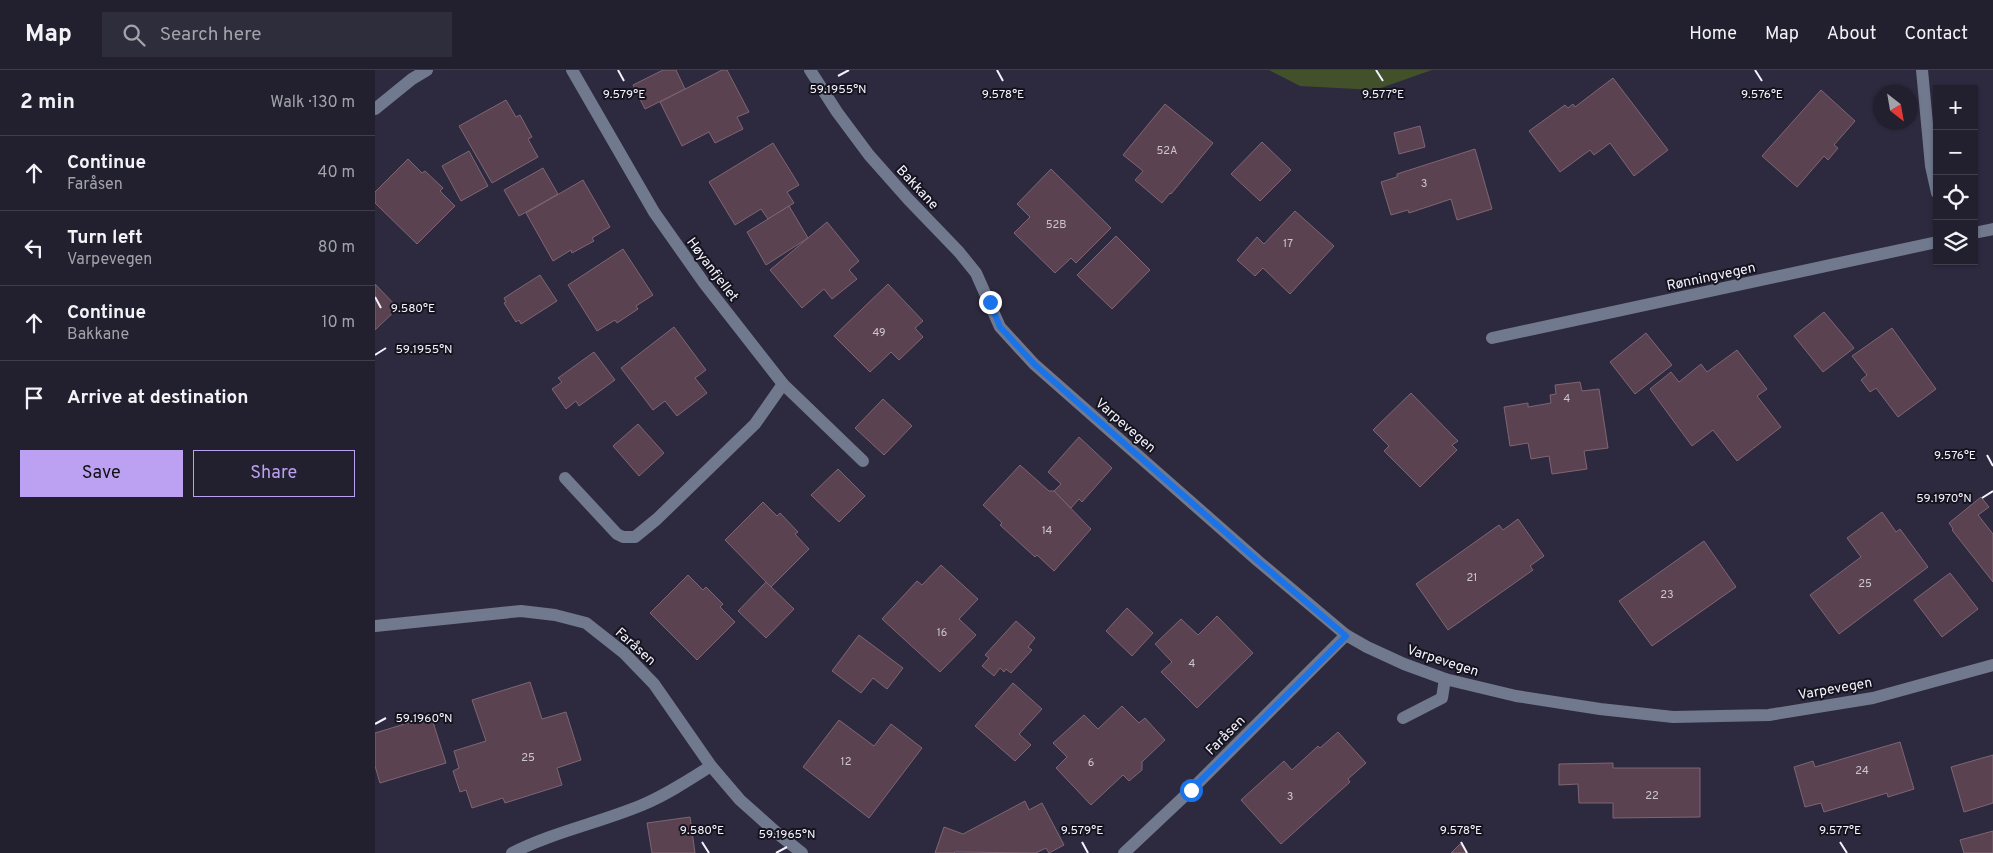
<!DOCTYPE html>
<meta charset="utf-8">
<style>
:root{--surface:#22202f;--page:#2e2d3b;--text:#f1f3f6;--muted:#a2a3aa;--line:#3f3e4b;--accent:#bca0f2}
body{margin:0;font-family:Overpass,sans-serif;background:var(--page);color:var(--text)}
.controls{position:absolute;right:15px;top:15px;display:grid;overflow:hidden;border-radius:0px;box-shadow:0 1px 4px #0004}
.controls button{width:45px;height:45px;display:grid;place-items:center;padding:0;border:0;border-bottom:1px solid var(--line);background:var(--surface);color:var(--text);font:25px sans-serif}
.compass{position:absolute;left:1498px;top:15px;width:45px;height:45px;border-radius:50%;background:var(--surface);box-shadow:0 1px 4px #0004;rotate:149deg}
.stop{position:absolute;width:15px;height:15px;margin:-11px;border:4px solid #1a73e8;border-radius:50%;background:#fff}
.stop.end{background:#1a73e8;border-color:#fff;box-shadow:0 1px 5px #0008}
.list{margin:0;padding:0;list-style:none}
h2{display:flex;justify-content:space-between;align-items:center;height:65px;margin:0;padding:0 20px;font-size:21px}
h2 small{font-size:16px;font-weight:400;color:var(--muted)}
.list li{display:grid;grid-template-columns:32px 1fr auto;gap:15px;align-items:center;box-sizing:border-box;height:75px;padding:0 20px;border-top:1px solid var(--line)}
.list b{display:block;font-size:19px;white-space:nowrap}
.list p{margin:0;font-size:16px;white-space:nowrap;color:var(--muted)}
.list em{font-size:16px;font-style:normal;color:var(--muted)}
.actions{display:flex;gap:10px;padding:15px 20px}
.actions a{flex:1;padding:11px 0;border:1px solid var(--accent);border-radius:0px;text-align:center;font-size:18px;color:var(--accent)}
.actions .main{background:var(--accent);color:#111}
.icon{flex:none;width:28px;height:28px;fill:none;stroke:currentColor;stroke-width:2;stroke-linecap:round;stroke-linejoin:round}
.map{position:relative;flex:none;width:1618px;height:783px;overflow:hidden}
header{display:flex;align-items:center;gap:30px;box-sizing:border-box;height:70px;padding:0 25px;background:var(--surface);border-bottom:1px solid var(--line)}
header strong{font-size:24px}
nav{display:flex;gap:28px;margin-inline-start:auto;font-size:18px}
.search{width:350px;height:45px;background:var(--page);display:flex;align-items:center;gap:12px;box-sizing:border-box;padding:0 18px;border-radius:0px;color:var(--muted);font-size:19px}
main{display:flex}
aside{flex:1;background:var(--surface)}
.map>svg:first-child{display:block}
.green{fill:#42512a}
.building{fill:#5a4250;stroke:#7f6574}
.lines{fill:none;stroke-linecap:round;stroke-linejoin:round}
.minor{stroke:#70798d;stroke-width:12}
.route{stroke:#1a73e8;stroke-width:6}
.ticks{fill:none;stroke:#f3f2fe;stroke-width:2}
.labels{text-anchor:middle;stroke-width:4;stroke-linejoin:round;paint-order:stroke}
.number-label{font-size:11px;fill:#cdc6d2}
.street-label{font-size:14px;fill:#f3f2fe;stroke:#15141e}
.ticks-label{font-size:12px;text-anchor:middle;fill:#f3f2fe;stroke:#15141e;stroke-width:4;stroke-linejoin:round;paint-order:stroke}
</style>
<header>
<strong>Map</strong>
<div class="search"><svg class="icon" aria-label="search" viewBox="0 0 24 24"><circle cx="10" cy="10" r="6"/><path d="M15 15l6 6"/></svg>Search here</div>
<nav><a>Home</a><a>Map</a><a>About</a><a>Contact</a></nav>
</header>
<main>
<aside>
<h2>2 min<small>Walk · 130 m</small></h2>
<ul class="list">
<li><svg class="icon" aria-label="ahead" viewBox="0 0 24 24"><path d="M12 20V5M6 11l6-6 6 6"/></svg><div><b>Continue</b><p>Faråsen</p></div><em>40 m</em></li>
<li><svg class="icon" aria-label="left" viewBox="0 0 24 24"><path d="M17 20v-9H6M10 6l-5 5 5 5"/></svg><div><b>Turn left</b><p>Varpevegen</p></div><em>80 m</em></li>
<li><svg class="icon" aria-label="ahead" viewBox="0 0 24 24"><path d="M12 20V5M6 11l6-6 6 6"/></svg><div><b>Continue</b><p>Bakkane</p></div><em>10 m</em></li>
<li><svg class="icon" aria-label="arrive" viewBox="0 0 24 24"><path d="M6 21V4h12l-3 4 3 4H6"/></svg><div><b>Arrive at destination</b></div></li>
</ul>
<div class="actions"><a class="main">Save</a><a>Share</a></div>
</aside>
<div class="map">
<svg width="1618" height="783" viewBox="0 0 1618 783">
<rect width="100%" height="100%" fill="#2d2a3f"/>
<path class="green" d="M 894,0 L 1057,0 L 1000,20 L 925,16 Z"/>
<g class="building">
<path d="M 288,0 L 301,0 L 310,19 L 270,39 L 258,15 Z"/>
<path d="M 347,0 L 352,0 L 374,42 L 362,47 L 368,59 L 340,73 L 334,62 L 307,76 L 285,32 Z"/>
<path d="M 1238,8 L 1293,80 L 1259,106 L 1235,73 L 1219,85 L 1215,80 L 1185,102 L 1154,61 L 1190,35 L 1193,38 L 1198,34 L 1200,37 Z"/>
<path d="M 1446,20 L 1480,51 L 1459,75 L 1463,78 L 1453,90 L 1449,86 L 1422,117 L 1387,86 Z"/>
<path d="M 131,30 L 141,47 L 145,45 L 157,67 L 153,69 L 163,87 L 117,113 L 84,56 Z"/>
<path d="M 790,34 L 838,73 L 796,124 L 795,123 L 787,133 L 760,110 L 768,101 L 748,85 Z"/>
<path d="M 1045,56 L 1050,77 L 1024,84 L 1019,63 Z"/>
<path d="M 887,72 L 916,100 L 885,131 L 856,104 Z"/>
<path d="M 398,73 L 424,115 L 412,122 L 419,133 L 393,149 L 386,139 L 360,155 L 334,112 Z"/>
<path d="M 1100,79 L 1117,139 L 1082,150 L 1076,129 L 1034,143 L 1033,140 L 1016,145 L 1006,112 L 1022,107 L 1022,104 Z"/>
<path d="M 94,81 L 113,116 L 86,131 L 67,96 Z"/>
<path d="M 33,89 L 47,103 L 50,101 L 68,118 L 65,121 L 80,136 L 42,174 L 0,133 L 0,122 Z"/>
<path d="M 168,98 L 183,124 L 144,146 L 129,120 Z"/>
<path d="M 676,99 L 736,158 L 701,193 L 696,188 L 680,203 L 639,163 L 655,147 L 642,134 Z"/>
<path d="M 208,110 L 235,157 L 217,168 L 219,171 L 197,183 L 196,180 L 178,191 L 151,143 Z"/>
<path d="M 414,136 L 433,168 L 391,195 L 372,162 Z"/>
<path d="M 920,141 L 959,176 L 915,224 L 888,198 L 880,206 L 862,190 L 882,167 L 889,174 Z"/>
<path d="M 452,152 L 484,191 L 474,200 L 482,209 L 457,229 L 449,219 L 427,238 L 395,200 Z"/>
<path d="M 741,166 L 775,200 L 737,239 L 702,205 Z"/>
<path d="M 248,179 L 278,225 L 261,236 L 263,239 L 242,253 L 240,250 L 222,261 L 193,215 Z"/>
<path d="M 165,205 L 182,231 L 146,254 L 144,250 L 141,252 L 129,233 L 131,232 L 129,228 Z"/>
<path d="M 0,214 L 23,238 L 0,260 Z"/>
<path d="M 513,214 L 548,251 L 540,258 L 548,267 L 524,290 L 516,282 L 495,302 L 459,266 Z"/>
<path d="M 1449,242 L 1479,278 L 1448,302 L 1419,266 Z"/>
<path d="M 299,257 L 331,300 L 320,308 L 332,323 L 302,346 L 290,331 L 278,340 L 246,298 Z"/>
<path d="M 1517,258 L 1561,319 L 1523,347 L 1501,318 L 1495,322 L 1486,310 L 1492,305 L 1477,286 Z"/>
<path d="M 1271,263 L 1297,295 L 1260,324 L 1235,292 Z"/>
<path d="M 1362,280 L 1392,319 L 1382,326 L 1406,357 L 1362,391 L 1338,360 L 1317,376 L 1275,319 L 1296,302 L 1304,312 L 1326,294 L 1332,302 Z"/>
<path d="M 219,282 L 240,310 L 204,336 L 201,331 L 191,339 L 177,319 L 187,312 L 183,308 Z"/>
<path d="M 1205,312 L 1207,321 L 1224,319 L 1233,378 L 1209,381 L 1212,399 L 1177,404 L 1174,386 L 1156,389 L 1153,373 L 1135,376 L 1129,337 L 1153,333 L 1153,337 L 1176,333 L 1175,325 L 1181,324 L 1180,315 Z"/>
<path d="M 1036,323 L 1083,371 L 1077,375 L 1082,380 L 1045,417 L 1009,381 L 1014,376 L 998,360 Z"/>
<path d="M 508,329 L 537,356 L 509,385 L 480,358 Z"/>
<path d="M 263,354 L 289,383 L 264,406 L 238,376 Z"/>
<path d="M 704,367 L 737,398 L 707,432 L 704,429 L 696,438 L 679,421 L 686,414 L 673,402 Z"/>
<path d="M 645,395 L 674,421 L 679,421 L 716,459 L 679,501 L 662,485 L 660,487 L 625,455 L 627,453 L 608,435 Z"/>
<path d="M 463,399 L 490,426 L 464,452 L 436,425 Z"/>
<path d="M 1606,427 L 1614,437 L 1603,445 L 1618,464 L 1618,512 L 1577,460 L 1578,459 L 1574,453 Z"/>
<path d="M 388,432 L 402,446 L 405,443 L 423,462 L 420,464 L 434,479 L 396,517 L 350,470 Z"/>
<path d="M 1507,442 L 1521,462 L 1525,459 L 1553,497 L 1464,564 L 1435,525 L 1486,487 L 1472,468 Z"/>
<path d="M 1143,449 L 1169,486 L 1155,496 L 1158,500 L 1073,560 L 1041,514 L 1124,455 L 1128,460 Z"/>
<path d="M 1329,471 L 1361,517 L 1277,576 L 1244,531 Z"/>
<path d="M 566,495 L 603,529 L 584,549 L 601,565 L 565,602 L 507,549 L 542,511 L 547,515 Z"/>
<path d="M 1575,503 L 1603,539 L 1567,567 L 1539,530 Z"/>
<path d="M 313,505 L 328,520 L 331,517 L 348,534 L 345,537 L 360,552 L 322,590 L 275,543 Z"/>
<path d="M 391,512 L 419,539 L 391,568 L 363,541 Z"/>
<path d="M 752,538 L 778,563 L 757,586 L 731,561 Z"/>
<path d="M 842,546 L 878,583 L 822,638 L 786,602 L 797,592 L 780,574 L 806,549 L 823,565 Z"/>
<path d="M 641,551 L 660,568 L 653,577 L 657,580 L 636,603 L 631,599 L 629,602 L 625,598 L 619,606 L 607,596 L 614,588 L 610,585 Z"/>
<path d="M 484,565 L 528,598 L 512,619 L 498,608 L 486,623 L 457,601 Z"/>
<path d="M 155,612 L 167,649 L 191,642 L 206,690 L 182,698 L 187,715 L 130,733 L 128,728 L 97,738 L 91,720 L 85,722 L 78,701 L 84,698 L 79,681 L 111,671 L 97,630 Z"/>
<path d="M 638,613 L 667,639 L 644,664 L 656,675 L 640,691 L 600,656 Z"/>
<path d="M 747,636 L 764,653 L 770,648 L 790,670 L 767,692 L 767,700 L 754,711 L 748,705 L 716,735 L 681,698 L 692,687 L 678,673 L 709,645 L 723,659 Z"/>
<path d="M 56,646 L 71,693 L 5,713 L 0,696 L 0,663 Z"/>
<path d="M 464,650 L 499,676 L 516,654 L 547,678 L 494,748 L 428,697 Z"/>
<path d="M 963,662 L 991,693 L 973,709 L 975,712 L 906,774 L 866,730 L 909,691 L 917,700 L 943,676 L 945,678 Z"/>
<path d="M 1525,672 L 1539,719 L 1513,727 L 1512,723 L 1449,742 L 1446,733 L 1430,737 L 1419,697 L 1438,691 L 1440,697 Z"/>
<path d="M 1618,685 L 1618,733 L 1589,742 L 1576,697 Z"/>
<path d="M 1238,693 L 1238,698 L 1325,698 L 1325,747 L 1238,748 L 1238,733 L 1204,733 L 1203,714 L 1184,715 L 1184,694 Z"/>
<path d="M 650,731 L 654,740 L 667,733 L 689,775 L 674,783 L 671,778 L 661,783 L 580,782 L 579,783 L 560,783 L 569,757 L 588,764 Z"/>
<path d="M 315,747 L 320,783 L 277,783 L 272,753 Z"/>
<path d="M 1618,761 L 1618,783 L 1589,783 L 1585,770 Z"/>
<path d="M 1085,774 L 1093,783 L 1076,783 Z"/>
</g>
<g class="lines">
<g class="minor">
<path d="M 197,0 L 279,142 L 329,213 L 408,314 L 488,391"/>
<path d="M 435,0 L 462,42 L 494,85 L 533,129 L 584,182 L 601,203 L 625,257 L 659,294 L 883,491 L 971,565 L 992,577 L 1029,594 L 1070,609 L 1141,626 L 1225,639 L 1298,647 L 1394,645 L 1498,628 L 1618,595"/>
<path d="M 1547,0 L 1556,96 L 1562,123"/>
<path d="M 0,39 L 37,9 L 52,0"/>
<path d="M 1599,163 L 1618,159"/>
<path d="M 1117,268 L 1562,172"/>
<path d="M 190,408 L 242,464 L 248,467 L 260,467 L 282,449 L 380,354 L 408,314"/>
<path d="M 0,556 L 146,541 L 180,545 L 211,553 L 249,583 L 279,614 L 336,696 L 365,730 L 402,763 L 427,783"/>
<path d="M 1028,648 L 1067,628 L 1070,609"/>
<path d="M 137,783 C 178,762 224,753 267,735 C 291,725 314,710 336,696"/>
<path d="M 749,783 L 816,720 L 971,565"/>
</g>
</g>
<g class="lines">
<path class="route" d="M 615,232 L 625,257 L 659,294 L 883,491 L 971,566 L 816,720"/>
</g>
<path class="ticks" d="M 243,0 L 249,11M 622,0 L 628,11M 1001,0 L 1008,11M 1380,0 L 1387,11M 463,6 L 474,0M 0,227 L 6,238M 0,285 L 11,278M 1612,385 L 1618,396M 1607,428 L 1618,421M 0,654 L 11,648M 327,772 L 334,783M 707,772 L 713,783M 1086,772 L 1092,783M 1465,772 L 1472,783M 401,783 L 412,777"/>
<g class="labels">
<g class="number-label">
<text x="792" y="84">52A</text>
<text x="1049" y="117">3</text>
<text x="681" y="158">52B</text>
<text x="913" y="177">17</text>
<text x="504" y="266">49</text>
<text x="1192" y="332">4</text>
<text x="672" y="464">14</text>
<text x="1097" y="511">21</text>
<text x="1490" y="517">25</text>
<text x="1292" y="528">23</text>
<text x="567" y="566">16</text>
<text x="817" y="597">4</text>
<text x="153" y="691">25</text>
<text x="471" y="695">12</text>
<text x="716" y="696">6</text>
<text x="1487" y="704">24</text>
<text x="1277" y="729">22</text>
<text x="915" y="730">3</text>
</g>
<g class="street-label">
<text transform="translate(543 117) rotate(47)" y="5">Bakkane</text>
<text transform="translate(338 199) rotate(53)" y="5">Høyanfjellet</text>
<text transform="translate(1336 206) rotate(-12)" y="5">Rønningvegen</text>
<text transform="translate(751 355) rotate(41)" y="5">Varpevegen</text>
<text transform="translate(261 576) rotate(42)" y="5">Faråsen</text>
<text transform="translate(1068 590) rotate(18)" y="5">Varpevegen</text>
<text transform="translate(1460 618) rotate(-10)" y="5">Varpevegen</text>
<text transform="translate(850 665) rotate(-45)" y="5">Faråsen</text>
</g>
</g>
<g class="ticks-label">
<text x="463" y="23">59.1955°N</text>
<text x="249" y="28">9.579°E</text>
<text x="628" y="28">9.578°E</text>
<text x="1008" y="28">9.577°E</text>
<text x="1387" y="28">9.576°E</text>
<text x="38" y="242">9.580°E</text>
<text x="49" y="283">59.1955°N</text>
<text x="1580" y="389">9.576°E</text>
<text x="1569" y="432">59.1970°N</text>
<text x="49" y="652">59.1960°N</text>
<text x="327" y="764">9.580°E</text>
<text x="707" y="764">9.579°E</text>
<text x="1086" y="764">9.578°E</text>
<text x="1465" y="764">9.577°E</text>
<text x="412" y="768">59.1965°N</text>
</g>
</svg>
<div class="controls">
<button>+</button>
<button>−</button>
<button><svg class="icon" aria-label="locate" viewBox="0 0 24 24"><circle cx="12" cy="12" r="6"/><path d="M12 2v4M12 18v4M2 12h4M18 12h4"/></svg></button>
<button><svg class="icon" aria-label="layers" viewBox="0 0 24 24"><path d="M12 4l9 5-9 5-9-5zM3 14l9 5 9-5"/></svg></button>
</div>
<svg class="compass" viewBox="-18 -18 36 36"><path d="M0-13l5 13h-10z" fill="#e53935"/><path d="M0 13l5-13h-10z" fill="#a2a3aa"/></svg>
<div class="stop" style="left:816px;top:720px"></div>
<div class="stop end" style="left:615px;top:232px"></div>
</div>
</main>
